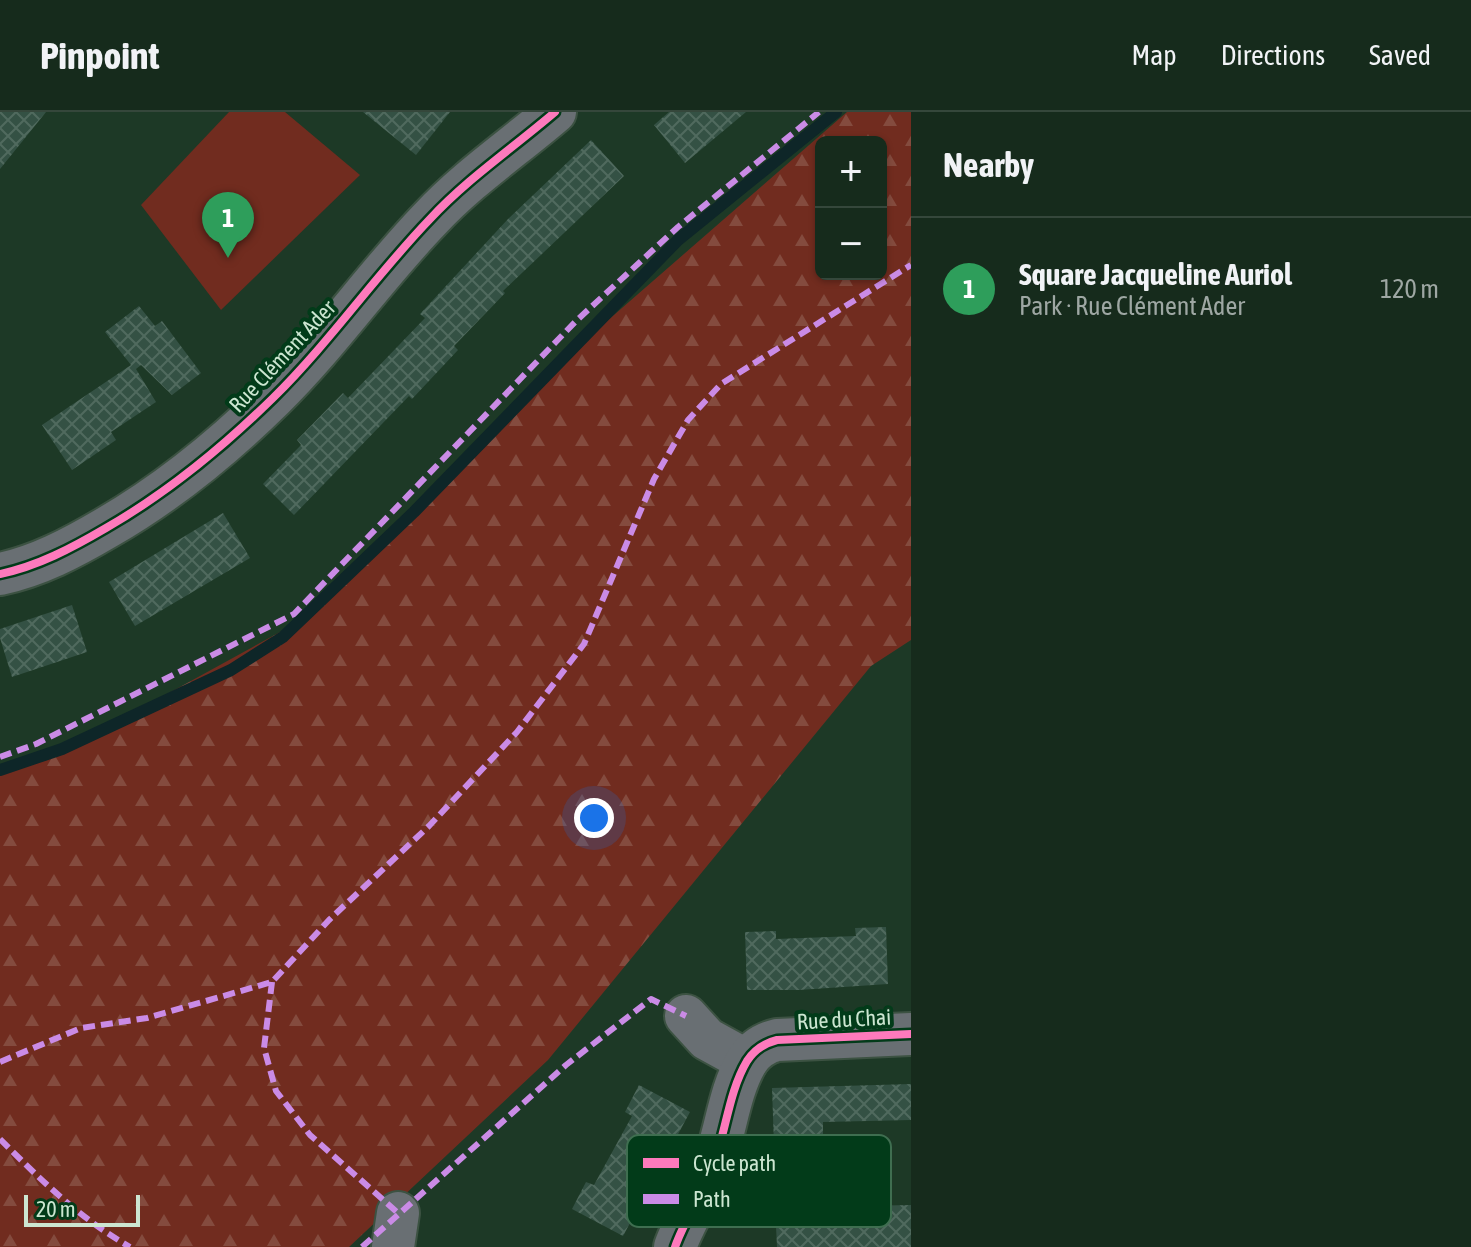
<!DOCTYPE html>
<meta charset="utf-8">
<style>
:root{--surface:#162b1c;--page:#1f3325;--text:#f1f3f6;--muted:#9ea7a3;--line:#35473b;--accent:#ea580c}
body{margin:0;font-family:"Asap Condensed",sans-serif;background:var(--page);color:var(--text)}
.controls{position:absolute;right:24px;top:24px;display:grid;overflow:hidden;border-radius:12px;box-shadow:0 2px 6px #0004}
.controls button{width:72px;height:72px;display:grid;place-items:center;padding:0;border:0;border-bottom:2px solid var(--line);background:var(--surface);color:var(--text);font:40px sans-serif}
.scale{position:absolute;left:24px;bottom:20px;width:116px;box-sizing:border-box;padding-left:8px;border:4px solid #cce6d1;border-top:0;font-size:22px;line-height:28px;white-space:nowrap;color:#cce6d1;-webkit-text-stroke:6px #023b19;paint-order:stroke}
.you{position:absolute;left:594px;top:706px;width:28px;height:28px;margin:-20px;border:6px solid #fff;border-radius:50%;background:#1a73e8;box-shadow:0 0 0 12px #1a73e833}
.badge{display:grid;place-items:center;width:52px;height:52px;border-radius:50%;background:var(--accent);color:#fff;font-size:26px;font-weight:700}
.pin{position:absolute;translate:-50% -66px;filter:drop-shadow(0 2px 4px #0008)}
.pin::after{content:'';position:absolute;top:42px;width:28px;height:24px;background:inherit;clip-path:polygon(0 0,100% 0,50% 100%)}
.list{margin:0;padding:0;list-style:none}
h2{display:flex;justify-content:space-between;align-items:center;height:104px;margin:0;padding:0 32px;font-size:34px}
h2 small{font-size:26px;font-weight:400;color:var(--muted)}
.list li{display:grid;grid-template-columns:52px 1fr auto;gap:24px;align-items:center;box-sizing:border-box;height:144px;padding:0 32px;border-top:2px solid var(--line)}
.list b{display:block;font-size:30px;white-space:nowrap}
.list p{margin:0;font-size:26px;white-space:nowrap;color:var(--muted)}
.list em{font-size:26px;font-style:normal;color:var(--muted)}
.map{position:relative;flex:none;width:911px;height:1135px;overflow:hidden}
header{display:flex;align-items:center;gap:48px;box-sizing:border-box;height:112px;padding:0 40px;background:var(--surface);border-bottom:2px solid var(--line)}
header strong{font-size:38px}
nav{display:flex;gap:44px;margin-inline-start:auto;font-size:28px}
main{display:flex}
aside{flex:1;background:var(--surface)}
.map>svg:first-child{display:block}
.forest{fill:url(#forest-firs);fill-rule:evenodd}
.park{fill:#712c1f}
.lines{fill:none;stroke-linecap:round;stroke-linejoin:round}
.stream{stroke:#0e2628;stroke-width:12}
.building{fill:url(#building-cross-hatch)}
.minor-casing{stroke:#3c5242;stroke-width:46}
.minor{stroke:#696f73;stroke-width:42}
.quiet{stroke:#ca8be6;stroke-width:6;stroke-dasharray:12 6;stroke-linecap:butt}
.cycleway-casing{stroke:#023b19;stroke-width:13}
.cycleway{stroke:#fd7abc;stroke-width:8}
.labels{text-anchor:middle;stroke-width:8;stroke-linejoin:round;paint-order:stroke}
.street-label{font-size:22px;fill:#cce6d1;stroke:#023b19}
.key{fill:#023b19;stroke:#3f6e50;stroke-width:2}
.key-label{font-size:22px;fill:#cce6d1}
</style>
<header>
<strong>Pinpoint</strong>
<nav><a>Map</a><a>Directions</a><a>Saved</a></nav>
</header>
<main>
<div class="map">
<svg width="911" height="1135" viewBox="0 0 911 1135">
<defs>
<pattern id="forest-firs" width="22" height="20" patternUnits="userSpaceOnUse" patternTransform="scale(2)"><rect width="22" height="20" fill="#712c1f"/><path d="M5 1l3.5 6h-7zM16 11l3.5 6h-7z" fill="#844b3e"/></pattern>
<pattern id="building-cross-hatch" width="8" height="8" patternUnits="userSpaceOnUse" patternTransform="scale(2)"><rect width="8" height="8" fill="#345144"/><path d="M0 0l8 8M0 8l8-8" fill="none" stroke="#506a5e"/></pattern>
</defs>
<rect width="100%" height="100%" fill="#1d3926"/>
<path class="forest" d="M 847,0 L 911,0 L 911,528 L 871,554 L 548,948 L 349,1135 L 0,1135 L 0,662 L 47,648 L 302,508 L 529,277 ZM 821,30 L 881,30 L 881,162 L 821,162 Z"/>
<path class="park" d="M 229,0 L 285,0 L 360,63 L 221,198 L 141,93 Z"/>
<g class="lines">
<path class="stream" d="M 0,658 L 62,637 L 231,558 L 283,525 L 414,400 L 678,128 L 836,0"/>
</g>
<g class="building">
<path d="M 0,0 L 46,0 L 0,57 Z"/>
<path d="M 363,0 L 450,0 L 416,43 Z"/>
<path d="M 669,0 L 746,0 L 685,51 L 654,13 Z"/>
<path d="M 591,28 L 624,64 L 503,179 L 505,181 L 454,234 L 458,238 L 412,287 L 409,284 L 294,403 L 263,372 L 301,333 L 297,328 L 343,281 L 348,286 L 425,206 L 420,202 L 508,107 Z"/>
<path d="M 139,194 L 155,214 L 162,209 L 201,261 L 172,283 L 141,253 L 136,257 L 156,290 L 111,320 L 116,328 L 72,358 L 42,313 L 131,253 L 105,220 Z"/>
<path d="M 223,401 L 250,446 L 135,514 L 109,470 Z"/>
<path d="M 72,493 L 87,540 L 12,565 L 0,526 L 0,517 Z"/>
<path d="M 886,815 L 888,872 L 799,878 L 747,878 L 745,820 L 776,819 L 776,827 L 856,824 L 855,816 Z"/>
<path d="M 911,972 L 911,1008 L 823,1010 L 823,1024 L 805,1025 L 805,1032 L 774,1033 L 772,976 Z"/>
<path d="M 639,973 L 690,1000 L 623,1124 L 572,1097 L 586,1070 L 594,1073 L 632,1004 L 625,1000 Z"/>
<path d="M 809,1092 L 809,1095 L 911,1093 L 911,1135 L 777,1135 L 775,1093 Z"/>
</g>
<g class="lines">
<g class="minor-casing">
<g id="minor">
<path d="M 0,462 C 38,454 72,436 106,416 C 167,381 223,335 273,286 C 330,230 375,164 430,107 C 467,67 513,36 555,0"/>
<path d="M 686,904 L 707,927 L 747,949"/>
<path d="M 393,1135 L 398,1101"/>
<path d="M 675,1135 C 685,1107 702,1083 712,1056 C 726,1022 728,981 747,949 C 754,938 765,931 777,928 L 911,922"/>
</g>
</g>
<use href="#minor" class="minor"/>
<g class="quiet">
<path d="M 0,645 L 36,632 L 294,502 L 576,209 L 678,115 L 819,0"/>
<path d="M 272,870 L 264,936 L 276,979 L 310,1023 L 398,1101"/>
<path d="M 0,950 L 81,916 L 147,906 L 272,870 L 329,808 L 429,714 L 517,620 L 584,532 L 654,367 L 688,308 L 721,272 L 911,153"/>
<path d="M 0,1027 C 41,1068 79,1106 130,1135"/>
<path d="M 362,1135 L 566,953 L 651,887 L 686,904"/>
</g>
<g class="cycleway-casing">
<g id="cycleway">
<path d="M 0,462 C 38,454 72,436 106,416 C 167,381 223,335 273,286 C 330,230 375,164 430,107 C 467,67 513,36 555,0"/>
<path d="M 675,1135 C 685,1107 702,1083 712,1056 C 726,1022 728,981 747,949 C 754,938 765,931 777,928 L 911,922"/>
</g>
</g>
<use href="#cycleway" class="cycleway"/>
</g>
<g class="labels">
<g class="street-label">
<text transform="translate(282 244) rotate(-47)" y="8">Rue Clément Ader</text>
<text transform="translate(844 907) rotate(-3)" y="8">Rue du Chai</text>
</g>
</g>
<rect x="627" y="1023" width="264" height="92" rx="12" class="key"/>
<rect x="643" y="1046" width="36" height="10" fill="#fd7abc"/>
<rect x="643" y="1082" width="36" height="10" fill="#ca8be6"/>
<g class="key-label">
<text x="693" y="1059">Cycle path</text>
<text x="693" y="1095">Path</text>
</g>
</svg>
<div class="controls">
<button>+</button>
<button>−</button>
</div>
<div class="scale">20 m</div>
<div class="you"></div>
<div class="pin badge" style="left:228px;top:146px;background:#2e9e5b">1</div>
</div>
<aside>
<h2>Nearby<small></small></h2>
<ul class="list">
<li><span class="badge" style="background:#2e9e5b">1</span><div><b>Square Jacqueline Auriol</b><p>Park · Rue Clément Ader</p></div><em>120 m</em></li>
</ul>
</aside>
</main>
